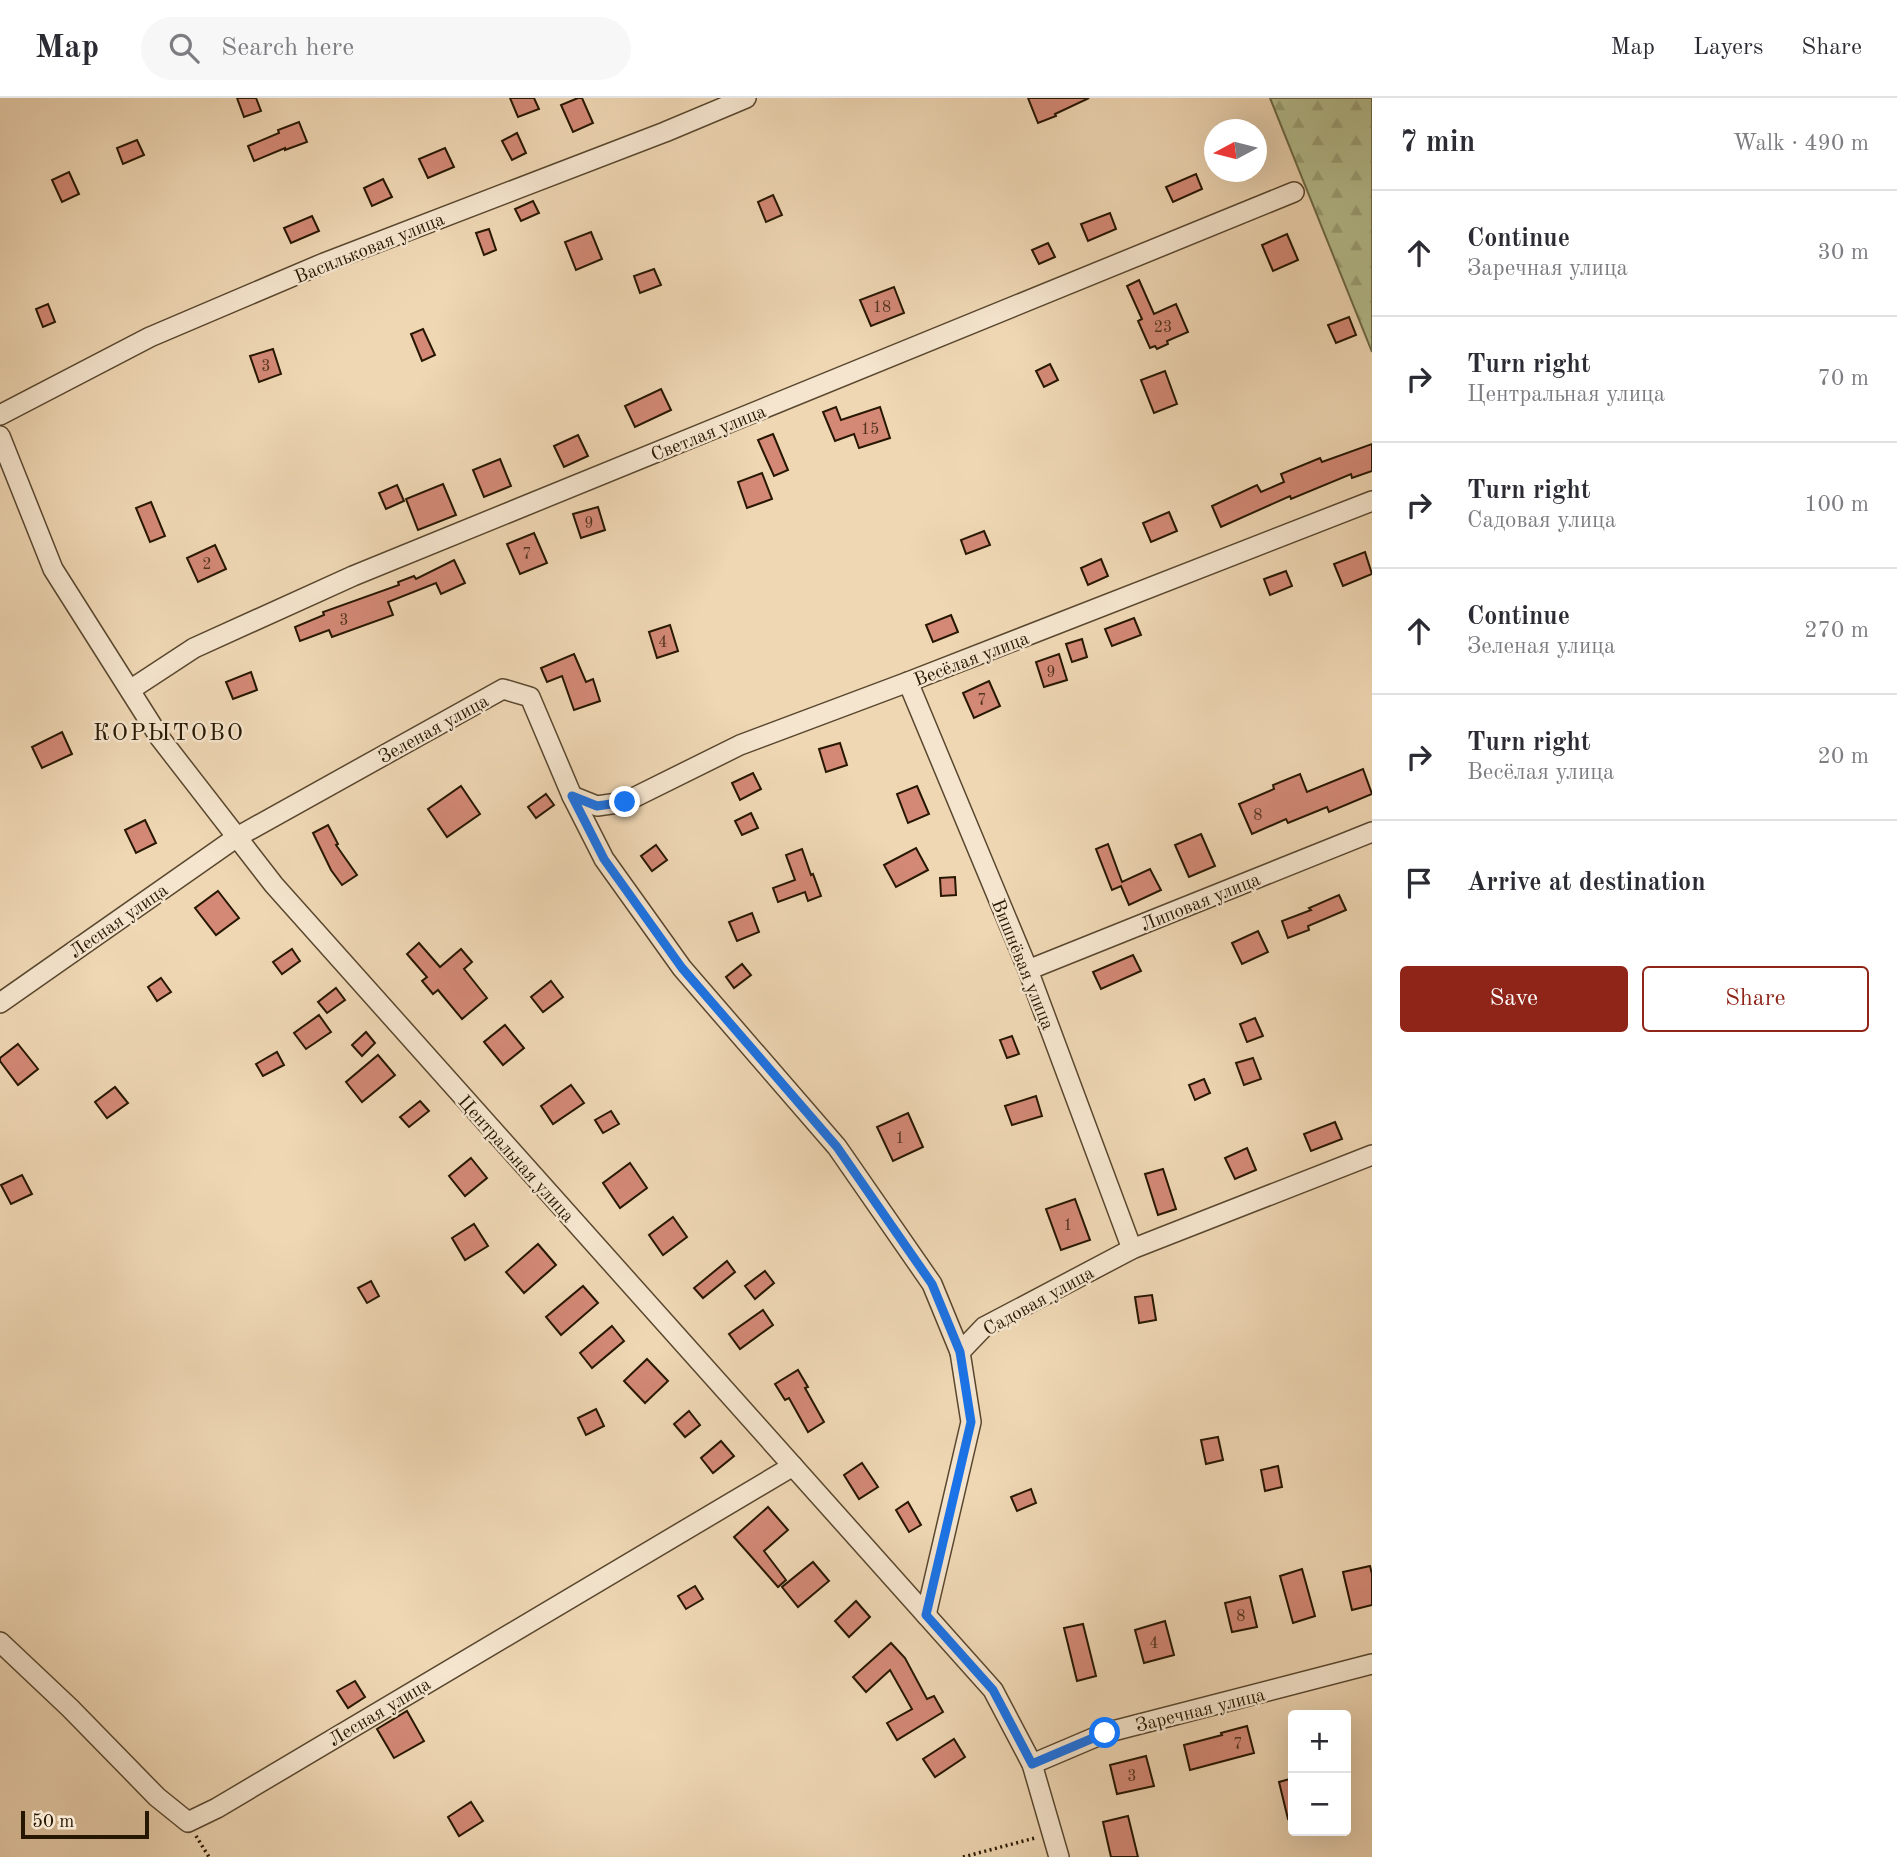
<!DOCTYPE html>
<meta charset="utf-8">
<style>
:root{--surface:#fff;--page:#f7f7f7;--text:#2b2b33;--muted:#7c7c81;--line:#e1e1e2;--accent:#8f2418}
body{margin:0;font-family:"Old Standard TT",serif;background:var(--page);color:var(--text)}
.controls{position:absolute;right:21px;bottom:21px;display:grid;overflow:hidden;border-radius:7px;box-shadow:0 7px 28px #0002}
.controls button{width:63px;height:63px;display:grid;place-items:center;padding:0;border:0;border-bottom:2px solid var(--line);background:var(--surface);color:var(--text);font:35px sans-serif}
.compass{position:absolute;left:1204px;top:21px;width:63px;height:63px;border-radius:50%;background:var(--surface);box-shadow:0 7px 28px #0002;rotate:263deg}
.scale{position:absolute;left:21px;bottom:18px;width:128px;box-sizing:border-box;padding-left:7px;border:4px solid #271701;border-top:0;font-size:19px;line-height:24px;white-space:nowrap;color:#271701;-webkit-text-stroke:5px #f5e5ce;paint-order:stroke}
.stop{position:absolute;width:21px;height:21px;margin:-16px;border:5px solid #1a73e8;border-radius:50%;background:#fff}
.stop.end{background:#1a73e8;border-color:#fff;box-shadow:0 2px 7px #0008}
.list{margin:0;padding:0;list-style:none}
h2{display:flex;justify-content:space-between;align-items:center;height:91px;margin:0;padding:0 28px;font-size:30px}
h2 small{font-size:23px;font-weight:400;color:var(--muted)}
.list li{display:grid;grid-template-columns:46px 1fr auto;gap:21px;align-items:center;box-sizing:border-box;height:126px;padding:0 28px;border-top:2px solid var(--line)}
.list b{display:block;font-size:26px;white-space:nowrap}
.list p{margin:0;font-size:23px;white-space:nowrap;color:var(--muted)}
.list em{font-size:23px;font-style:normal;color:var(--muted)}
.actions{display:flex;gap:14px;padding:21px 28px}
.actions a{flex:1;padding:16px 0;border:2px solid var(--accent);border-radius:7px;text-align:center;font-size:24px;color:var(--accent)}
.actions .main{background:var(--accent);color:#fff}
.icon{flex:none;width:38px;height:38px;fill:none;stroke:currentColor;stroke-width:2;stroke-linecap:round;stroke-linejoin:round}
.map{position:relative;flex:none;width:1372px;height:1759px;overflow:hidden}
header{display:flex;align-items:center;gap:42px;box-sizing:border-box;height:98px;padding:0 35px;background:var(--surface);border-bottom:2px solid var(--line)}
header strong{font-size:33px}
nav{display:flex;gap:38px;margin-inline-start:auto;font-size:24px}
.search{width:490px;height:63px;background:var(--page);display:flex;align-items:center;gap:18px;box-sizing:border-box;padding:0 24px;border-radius:38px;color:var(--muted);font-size:26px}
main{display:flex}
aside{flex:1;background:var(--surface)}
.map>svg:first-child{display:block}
.forest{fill:url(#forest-firs);stroke:#6e6b48;stroke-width:2}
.building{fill:#d38976;stroke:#271701;stroke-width:2}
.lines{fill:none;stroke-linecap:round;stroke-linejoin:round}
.minor-casing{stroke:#59472e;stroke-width:22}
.path{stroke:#271701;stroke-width:3.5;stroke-dasharray:2 3.5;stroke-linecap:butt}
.minor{stroke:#f5e5ce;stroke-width:19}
.route{stroke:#1a73e8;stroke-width:9}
.labels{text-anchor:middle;stroke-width:5;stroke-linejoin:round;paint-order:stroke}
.number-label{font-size:16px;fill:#52341e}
.street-label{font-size:19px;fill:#271701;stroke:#f5e5ce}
.quarter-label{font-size:23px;letter-spacing:2px;fill:#271701;stroke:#f5e5ce}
</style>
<header>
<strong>Map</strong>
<div class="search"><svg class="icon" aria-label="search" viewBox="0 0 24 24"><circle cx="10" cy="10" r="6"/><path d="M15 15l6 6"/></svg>Search here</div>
<nav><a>Map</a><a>Layers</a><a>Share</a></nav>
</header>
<main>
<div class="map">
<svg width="1372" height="1759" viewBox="0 0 1372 1759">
<defs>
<pattern id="forest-firs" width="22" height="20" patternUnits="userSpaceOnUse" patternTransform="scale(1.75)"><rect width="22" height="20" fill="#b6bf90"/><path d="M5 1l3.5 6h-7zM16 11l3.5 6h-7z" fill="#9ca37a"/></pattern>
</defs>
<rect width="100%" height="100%" fill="#efd7b4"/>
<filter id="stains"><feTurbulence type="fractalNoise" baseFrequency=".00286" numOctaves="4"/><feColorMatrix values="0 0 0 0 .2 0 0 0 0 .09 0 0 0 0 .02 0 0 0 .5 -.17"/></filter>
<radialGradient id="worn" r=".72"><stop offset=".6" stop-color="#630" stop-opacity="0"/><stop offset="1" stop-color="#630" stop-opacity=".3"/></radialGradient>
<path class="forest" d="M 1270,0 L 1372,0 L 1372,254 Z"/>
<g class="building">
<path d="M 237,0 L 256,0 L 261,13 L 244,19 Z"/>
<path d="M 510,0 L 534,0 L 539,11 L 518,19 Z"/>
<path d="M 578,0 L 582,0 L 593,25 L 573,34 L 561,7 Z"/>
<path d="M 1028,0 L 1089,0 L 1055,16 L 1056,18 L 1038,25 Z"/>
<path d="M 299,24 L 307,44 L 285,52 L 285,50 L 254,63 L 248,48 L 279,35 L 278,32 Z"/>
<path d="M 517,35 L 526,55 L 512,62 L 502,43 Z"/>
<path d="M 137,42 L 144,57 L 123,66 L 117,50 Z"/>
<path d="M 445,50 L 454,69 L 428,80 L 419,61 Z"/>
<path d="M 69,74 L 79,96 L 62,104 L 52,82 Z"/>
<path d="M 1196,76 L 1202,91 L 1173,104 L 1166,89 Z"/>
<path d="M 383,81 L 392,99 L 372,108 L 364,90 Z"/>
<path d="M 773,97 L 782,117 L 766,124 L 758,104 Z"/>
<path d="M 533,103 L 539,115 L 521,123 L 515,111 Z"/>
<path d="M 1110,115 L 1116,131 L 1088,143 L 1081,126 Z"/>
<path d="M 312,118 L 319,133 L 291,145 L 284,130 Z"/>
<path d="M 489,131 L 496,152 L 484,157 L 476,135 Z"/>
<path d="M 591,134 L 602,161 L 576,172 L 565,144 Z"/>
<path d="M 1287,136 L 1298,162 L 1273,173 L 1262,147 Z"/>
<path d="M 1048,145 L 1055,159 L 1039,166 L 1032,152 Z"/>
<path d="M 654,171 L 661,187 L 640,195 L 634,178 Z"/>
<path d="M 1139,182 L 1154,216 L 1176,206 L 1188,234 L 1167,243 L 1168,246 L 1157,251 L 1155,248 L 1150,250 L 1138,223 L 1142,221 L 1127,188 Z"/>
<path d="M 894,189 L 904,215 L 871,228 L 860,202 Z"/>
<path d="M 48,206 L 55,224 L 43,229 L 36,211 Z"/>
<path d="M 1349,219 L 1356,237 L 1336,245 L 1328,227 Z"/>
<path d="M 423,231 L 435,257 L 422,263 L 411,236 Z"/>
<path d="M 273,251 L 281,276 L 259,284 L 250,258 Z"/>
<path d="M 1050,266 L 1058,282 L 1044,289 L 1036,273 Z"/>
<path d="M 1165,273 L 1177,306 L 1154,315 L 1141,282 Z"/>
<path d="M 661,291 L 671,312 L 635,329 L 625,308 Z"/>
<path d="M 836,309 L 841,322 L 880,309 L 890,340 L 859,350 L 854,336 L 835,343 L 823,314 Z"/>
<path d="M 773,336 L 788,372 L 774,378 L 758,342 Z"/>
<path d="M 578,337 L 588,358 L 564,369 L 554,348 Z"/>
<path d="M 1372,346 L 1372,373 L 1352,380 L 1351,376 L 1291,401 L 1290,398 L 1221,429 L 1212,408 L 1257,387 L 1261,394 L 1284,384 L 1281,376 L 1320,360 L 1322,364 Z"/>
<path d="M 500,361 L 511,388 L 484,399 L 473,372 Z"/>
<path d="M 762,375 L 772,401 L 747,410 L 738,384 Z"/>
<path d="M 443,386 L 456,417 L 418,432 L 406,401 Z"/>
<path d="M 397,387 L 404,403 L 386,411 L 379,395 Z"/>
<path d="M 151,404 L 165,438 L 150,444 L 136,410 Z"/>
<path d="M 598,409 L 605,432 L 581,440 L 573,416 Z"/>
<path d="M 1169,414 L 1177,433 L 1151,444 L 1143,425 Z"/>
<path d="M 984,433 L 990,447 L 966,456 L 961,442 Z"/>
<path d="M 534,435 L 547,465 L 520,476 L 507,446 Z"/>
<path d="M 215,447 L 226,471 L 198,484 L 187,460 Z"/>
<path d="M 1365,454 L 1372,476 L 1343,488 L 1334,466 Z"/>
<path d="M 1101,461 L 1108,478 L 1088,487 L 1081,470 Z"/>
<path d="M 454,462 L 465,485 L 441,496 L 436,485 L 388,504 L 393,517 L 332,539 L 329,532 L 300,543 L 295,529 L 324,517 L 323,514 L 399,487 L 398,484 L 414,478 L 416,481 Z"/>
<path d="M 1286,473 L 1292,488 L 1270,497 L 1264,481 Z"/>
<path d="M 951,517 L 958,534 L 933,544 L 926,527 Z"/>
<path d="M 1134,520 L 1141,537 L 1112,548 L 1105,531 Z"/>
<path d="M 670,527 L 678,553 L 657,560 L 649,534 Z"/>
<path d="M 1082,541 L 1087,559 L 1072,564 L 1066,546 Z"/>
<path d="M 574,556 L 586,584 L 593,581 L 600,603 L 574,612 L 562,578 L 547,584 L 541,570 Z"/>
<path d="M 1059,556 L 1067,582 L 1044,589 L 1036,564 Z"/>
<path d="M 251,574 L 257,592 L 233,601 L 226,584 Z"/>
<path d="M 989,583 L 1000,608 L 974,620 L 963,595 Z"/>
<path d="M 62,634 L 72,656 L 42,670 L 32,649 Z"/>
<path d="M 840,645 L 847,667 L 826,674 L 819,651 Z"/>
<path d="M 1363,671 L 1372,696 L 1329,714 L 1327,709 L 1288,725 L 1286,721 L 1252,736 L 1239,706 L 1274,691 L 1273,687 L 1300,676 L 1307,694 Z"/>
<path d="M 753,675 L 761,691 L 740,702 L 732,685 Z"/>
<path d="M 461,688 L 480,716 L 447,739 L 428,711 Z"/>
<path d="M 917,688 L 929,716 L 908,725 L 897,696 Z"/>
<path d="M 546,696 L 554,707 L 536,720 L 528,709 Z"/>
<path d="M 751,715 L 758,730 L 742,737 L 735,723 Z"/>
<path d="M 145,722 L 156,745 L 136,755 L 125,732 Z"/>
<path d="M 328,727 L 338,746 L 336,747 L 357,777 L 342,787 L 331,772 L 313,735 Z"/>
<path d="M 1201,736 L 1215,768 L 1189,779 L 1175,747 Z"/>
<path d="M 1108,746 L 1122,784 L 1150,771 L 1161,792 L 1129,807 L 1121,788 L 1112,792 L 1096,751 Z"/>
<path d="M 656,747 L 667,762 L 652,773 L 641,758 Z"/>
<path d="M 916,750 L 928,772 L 896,789 L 884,767 Z"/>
<path d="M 802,751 L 811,777 L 813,776 L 821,798 L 808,803 L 805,794 L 778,804 L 773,790 L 795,782 L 786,757 Z"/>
<path d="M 955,779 L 956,797 L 941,798 L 940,780 Z"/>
<path d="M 218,793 L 239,820 L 216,837 L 195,810 Z"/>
<path d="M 1339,797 L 1346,812 L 1308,828 L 1309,832 L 1288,840 L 1282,823 L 1311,812 L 1309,810 Z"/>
<path d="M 752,815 L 759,834 L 737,843 L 729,824 Z"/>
<path d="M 1258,833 L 1268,854 L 1242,866 L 1232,845 Z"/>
<path d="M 419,845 L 440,869 L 461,851 L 472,864 L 464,871 L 487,900 L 462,921 L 438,892 L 433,896 L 422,883 L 427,879 L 407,856 Z"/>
<path d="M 292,851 L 300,863 L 282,876 L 273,864 Z"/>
<path d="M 1133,857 L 1141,873 L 1101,891 L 1093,874 Z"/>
<path d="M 742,866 L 751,877 L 734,890 L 726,879 Z"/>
<path d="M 161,880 L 171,894 L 157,903 L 148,889 Z"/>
<path d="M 551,883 L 563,899 L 543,914 L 531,899 Z"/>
<path d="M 336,890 L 345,902 L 327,915 L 318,904 Z"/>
<path d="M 319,917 L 331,934 L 306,951 L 294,935 Z"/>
<path d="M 1255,920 L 1263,938 L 1247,944 L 1240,926 Z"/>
<path d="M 505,927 L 524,950 L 503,967 L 484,944 Z"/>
<path d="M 366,934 L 375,945 L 362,958 L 352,947 Z"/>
<path d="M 1012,938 L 1019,956 L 1007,960 L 1000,942 Z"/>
<path d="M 18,946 L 38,971 L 18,987 L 0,963 L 0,960 Z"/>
<path d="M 277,954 L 284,967 L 263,978 L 256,966 Z"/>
<path d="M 378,957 L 395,977 L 362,1004 L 346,984 Z"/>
<path d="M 1253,960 L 1261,981 L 1244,987 L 1236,965 Z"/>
<path d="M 1204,981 L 1210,995 L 1195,1002 L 1189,987 Z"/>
<path d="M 571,987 L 584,1005 L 553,1026 L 541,1008 Z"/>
<path d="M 115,989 L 128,1005 L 107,1020 L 95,1004 Z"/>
<path d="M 1036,998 L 1042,1018 L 1012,1027 L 1005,1008 Z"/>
<path d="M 420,1003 L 429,1013 L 409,1029 L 400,1019 Z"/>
<path d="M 611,1013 L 619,1026 L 603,1035 L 595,1022 Z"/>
<path d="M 908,1015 L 923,1049 L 893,1063 L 877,1029 Z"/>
<path d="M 1335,1024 L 1342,1041 L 1311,1053 L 1304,1036 Z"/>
<path d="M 1247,1050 L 1256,1072 L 1235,1081 L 1225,1060 Z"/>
<path d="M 471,1060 L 487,1080 L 465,1098 L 449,1078 Z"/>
<path d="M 630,1065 L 647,1090 L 620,1110 L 603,1085 Z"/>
<path d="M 1163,1071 L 1176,1111 L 1158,1117 L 1145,1076 Z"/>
<path d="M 22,1077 L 32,1096 L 11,1106 L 1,1087 Z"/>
<path d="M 1075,1101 L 1090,1142 L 1061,1152 L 1046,1111 Z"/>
<path d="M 673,1119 L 687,1139 L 663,1157 L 649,1137 Z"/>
<path d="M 474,1126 L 488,1148 L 465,1162 L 452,1140 Z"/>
<path d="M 538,1146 L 556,1167 L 524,1195 L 506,1174 Z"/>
<path d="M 727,1163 L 735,1174 L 703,1200 L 694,1190 Z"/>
<path d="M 765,1173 L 774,1185 L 755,1201 L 745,1188 Z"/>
<path d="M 371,1183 L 379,1198 L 367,1205 L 358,1190 Z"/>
<path d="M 583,1188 L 598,1205 L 561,1237 L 546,1219 Z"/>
<path d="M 1152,1197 L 1156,1222 L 1139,1225 L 1135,1199 Z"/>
<path d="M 763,1212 L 773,1227 L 740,1251 L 729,1236 Z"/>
<path d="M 612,1228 L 624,1243 L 592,1270 L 580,1255 Z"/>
<path d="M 647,1261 L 668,1283 L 645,1305 L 624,1283 Z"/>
<path d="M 798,1272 L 808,1289 L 805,1290 L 824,1324 L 808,1334 L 789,1300 L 785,1302 L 775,1286 Z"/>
<path d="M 596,1311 L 604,1328 L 586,1337 L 578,1320 Z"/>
<path d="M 689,1313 L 700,1327 L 685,1339 L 674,1326 Z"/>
<path d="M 1218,1339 L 1223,1362 L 1206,1366 L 1201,1342 Z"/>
<path d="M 721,1343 L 734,1358 L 713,1375 L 701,1360 Z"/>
<path d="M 862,1365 L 878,1389 L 859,1401 L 844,1377 Z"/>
<path d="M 1278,1368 L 1282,1389 L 1265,1393 L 1261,1372 Z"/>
<path d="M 1031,1391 L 1036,1405 L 1017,1413 L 1011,1399 Z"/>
<path d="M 908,1404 L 921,1427 L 909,1434 L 896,1412 Z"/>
<path d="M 768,1409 L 788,1432 L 764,1453 L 786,1482 L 778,1489 L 734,1439 Z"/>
<path d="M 813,1464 L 829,1483 L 798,1509 L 782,1489 Z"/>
<path d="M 1370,1468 L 1372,1476 L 1372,1507 L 1352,1512 L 1343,1474 Z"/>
<path d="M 1302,1471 L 1315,1518 L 1293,1525 L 1280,1478 Z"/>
<path d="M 695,1488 L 703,1501 L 686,1511 L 678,1498 Z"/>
<path d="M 1250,1499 L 1257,1529 L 1232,1534 L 1225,1505 Z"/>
<path d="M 856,1503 L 870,1519 L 849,1539 L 835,1523 Z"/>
<path d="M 1165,1523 L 1174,1557 L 1144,1565 L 1135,1532 Z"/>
<path d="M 1083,1526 L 1096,1578 L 1077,1583 L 1064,1530 Z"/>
<path d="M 891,1545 L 905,1560 L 927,1601 L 934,1598 L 943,1614 L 897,1642 L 887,1625 L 912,1611 L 890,1572 L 866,1594 L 853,1579 Z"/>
<path d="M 355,1583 L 365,1599 L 348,1610 L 337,1593 Z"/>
<path d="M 407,1613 L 424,1643 L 394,1660 L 377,1631 Z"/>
<path d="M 1247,1628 L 1254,1655 L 1190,1672 L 1184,1647 L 1222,1637 L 1221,1635 Z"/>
<path d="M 954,1641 L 965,1659 L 935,1679 L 923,1661 Z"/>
<path d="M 1146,1658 L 1154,1688 L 1117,1696 L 1110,1667 Z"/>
<path d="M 1293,1680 L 1293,1720 L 1288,1721 L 1279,1684 Z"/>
<path d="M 471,1704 L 483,1723 L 459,1738 L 448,1719 Z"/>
<path d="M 1128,1718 L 1138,1759 L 1111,1759 L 1103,1724 Z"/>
</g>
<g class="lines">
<g class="minor-casing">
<g id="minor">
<path d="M 0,317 L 150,239 L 324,165 L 665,34 L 746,0"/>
<path d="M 0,338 L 53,471 L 160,640 L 274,787 L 993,1592 L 1032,1666 L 1059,1759"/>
<path d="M 908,584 L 1028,872 L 1132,1151"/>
<path d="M 130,592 L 194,550 L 353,478 L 1294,94"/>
<path d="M 572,698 L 597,708 L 625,704 L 740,647 L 908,584 L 1372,403"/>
<path d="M 1028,872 L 1372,734"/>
<path d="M 0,905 L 237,739 L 503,591 L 530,599 L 572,698 L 604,761 L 682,870 L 837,1049 L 932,1186 L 960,1254"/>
<path d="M 926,1517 L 971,1324 L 960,1254 L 984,1229 L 1132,1151 L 1372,1057"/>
<path d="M 0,1544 L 70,1610 L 157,1699 L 188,1724 L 217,1710 L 793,1368"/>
<path d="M 1032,1666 L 1105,1635 L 1372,1566"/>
</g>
</g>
<g class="path">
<path d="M 196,1738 L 209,1759"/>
<path d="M 963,1759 L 1035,1740"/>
</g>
<use href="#minor" class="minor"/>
</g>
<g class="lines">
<path class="route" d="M 625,704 L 597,708 L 572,698 L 604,761 L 682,870 L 837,1049 L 932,1186 L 960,1254 L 971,1324 L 926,1517 L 993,1592 L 1032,1666 L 1105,1635"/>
</g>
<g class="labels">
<g class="number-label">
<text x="882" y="214">18</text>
<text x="1163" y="234">23</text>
<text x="266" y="273">3</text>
<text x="870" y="336">15</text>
<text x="589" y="430">9</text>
<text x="527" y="461">7</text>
<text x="207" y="471">2</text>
<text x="344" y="527">3</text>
<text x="663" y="549">4</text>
<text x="1051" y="579">9</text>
<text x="982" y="607">7</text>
<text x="1258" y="722">8</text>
<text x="900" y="1045">1</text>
<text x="1068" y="1132">1</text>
<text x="1241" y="1523">8</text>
<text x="1154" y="1550">4</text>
<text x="1238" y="1651">7</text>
<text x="1132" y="1683">3</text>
</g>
<g class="street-label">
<text transform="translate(369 149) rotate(-22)" y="7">Васильковая улица</text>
<text transform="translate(708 334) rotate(-22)" y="7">Светлая улица</text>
<text transform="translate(971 560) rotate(-21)" y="7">Весёлая улица</text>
<text transform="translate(433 630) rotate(-29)" y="7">Зеленая улица</text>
<text transform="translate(1200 803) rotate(-22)" y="7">Липовая улица</text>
<text transform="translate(118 822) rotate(-35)" y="7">Лесная улица</text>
<text transform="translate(1024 866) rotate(68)" y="7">Вишнёвая улица</text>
<text transform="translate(517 1060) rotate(48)" y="7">Центральная улица</text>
<text transform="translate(1038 1202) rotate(-29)" y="7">Садовая улица</text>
<text transform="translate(1200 1611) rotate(-14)" y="7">Заречная улица</text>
<text transform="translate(379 1613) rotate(-31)" y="7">Лесная улица</text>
</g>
<g class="quarter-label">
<text x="169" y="642">КОРЫТОВО</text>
</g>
</g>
<rect width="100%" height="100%" filter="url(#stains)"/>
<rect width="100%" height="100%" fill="url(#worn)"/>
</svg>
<div class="controls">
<button>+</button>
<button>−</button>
</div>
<svg class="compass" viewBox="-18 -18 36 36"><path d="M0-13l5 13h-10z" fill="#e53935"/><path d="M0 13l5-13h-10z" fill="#7c7c81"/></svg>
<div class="scale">50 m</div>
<div class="stop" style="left:1105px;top:1635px"></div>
<div class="stop end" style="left:625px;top:704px"></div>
</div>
<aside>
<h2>7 min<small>Walk · 490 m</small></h2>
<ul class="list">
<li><svg class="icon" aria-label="ahead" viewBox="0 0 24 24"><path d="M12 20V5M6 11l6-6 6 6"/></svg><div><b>Continue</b><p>Заречная улица</p></div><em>30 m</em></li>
<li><svg class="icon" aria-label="right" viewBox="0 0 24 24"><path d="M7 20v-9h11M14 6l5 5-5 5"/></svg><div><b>Turn right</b><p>Центральная улица</p></div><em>70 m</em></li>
<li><svg class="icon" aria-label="right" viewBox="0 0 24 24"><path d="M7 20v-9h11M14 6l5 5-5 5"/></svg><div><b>Turn right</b><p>Садовая улица</p></div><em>100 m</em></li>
<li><svg class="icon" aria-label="ahead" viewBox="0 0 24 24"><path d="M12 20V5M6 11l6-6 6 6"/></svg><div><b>Continue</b><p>Зеленая улица</p></div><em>270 m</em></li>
<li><svg class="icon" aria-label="right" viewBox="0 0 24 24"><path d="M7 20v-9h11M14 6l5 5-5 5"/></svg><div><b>Turn right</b><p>Весёлая улица</p></div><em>20 m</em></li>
<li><svg class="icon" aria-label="arrive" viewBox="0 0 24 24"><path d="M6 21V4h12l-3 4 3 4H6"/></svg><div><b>Arrive at destination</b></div></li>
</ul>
<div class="actions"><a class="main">Save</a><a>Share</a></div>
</aside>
</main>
